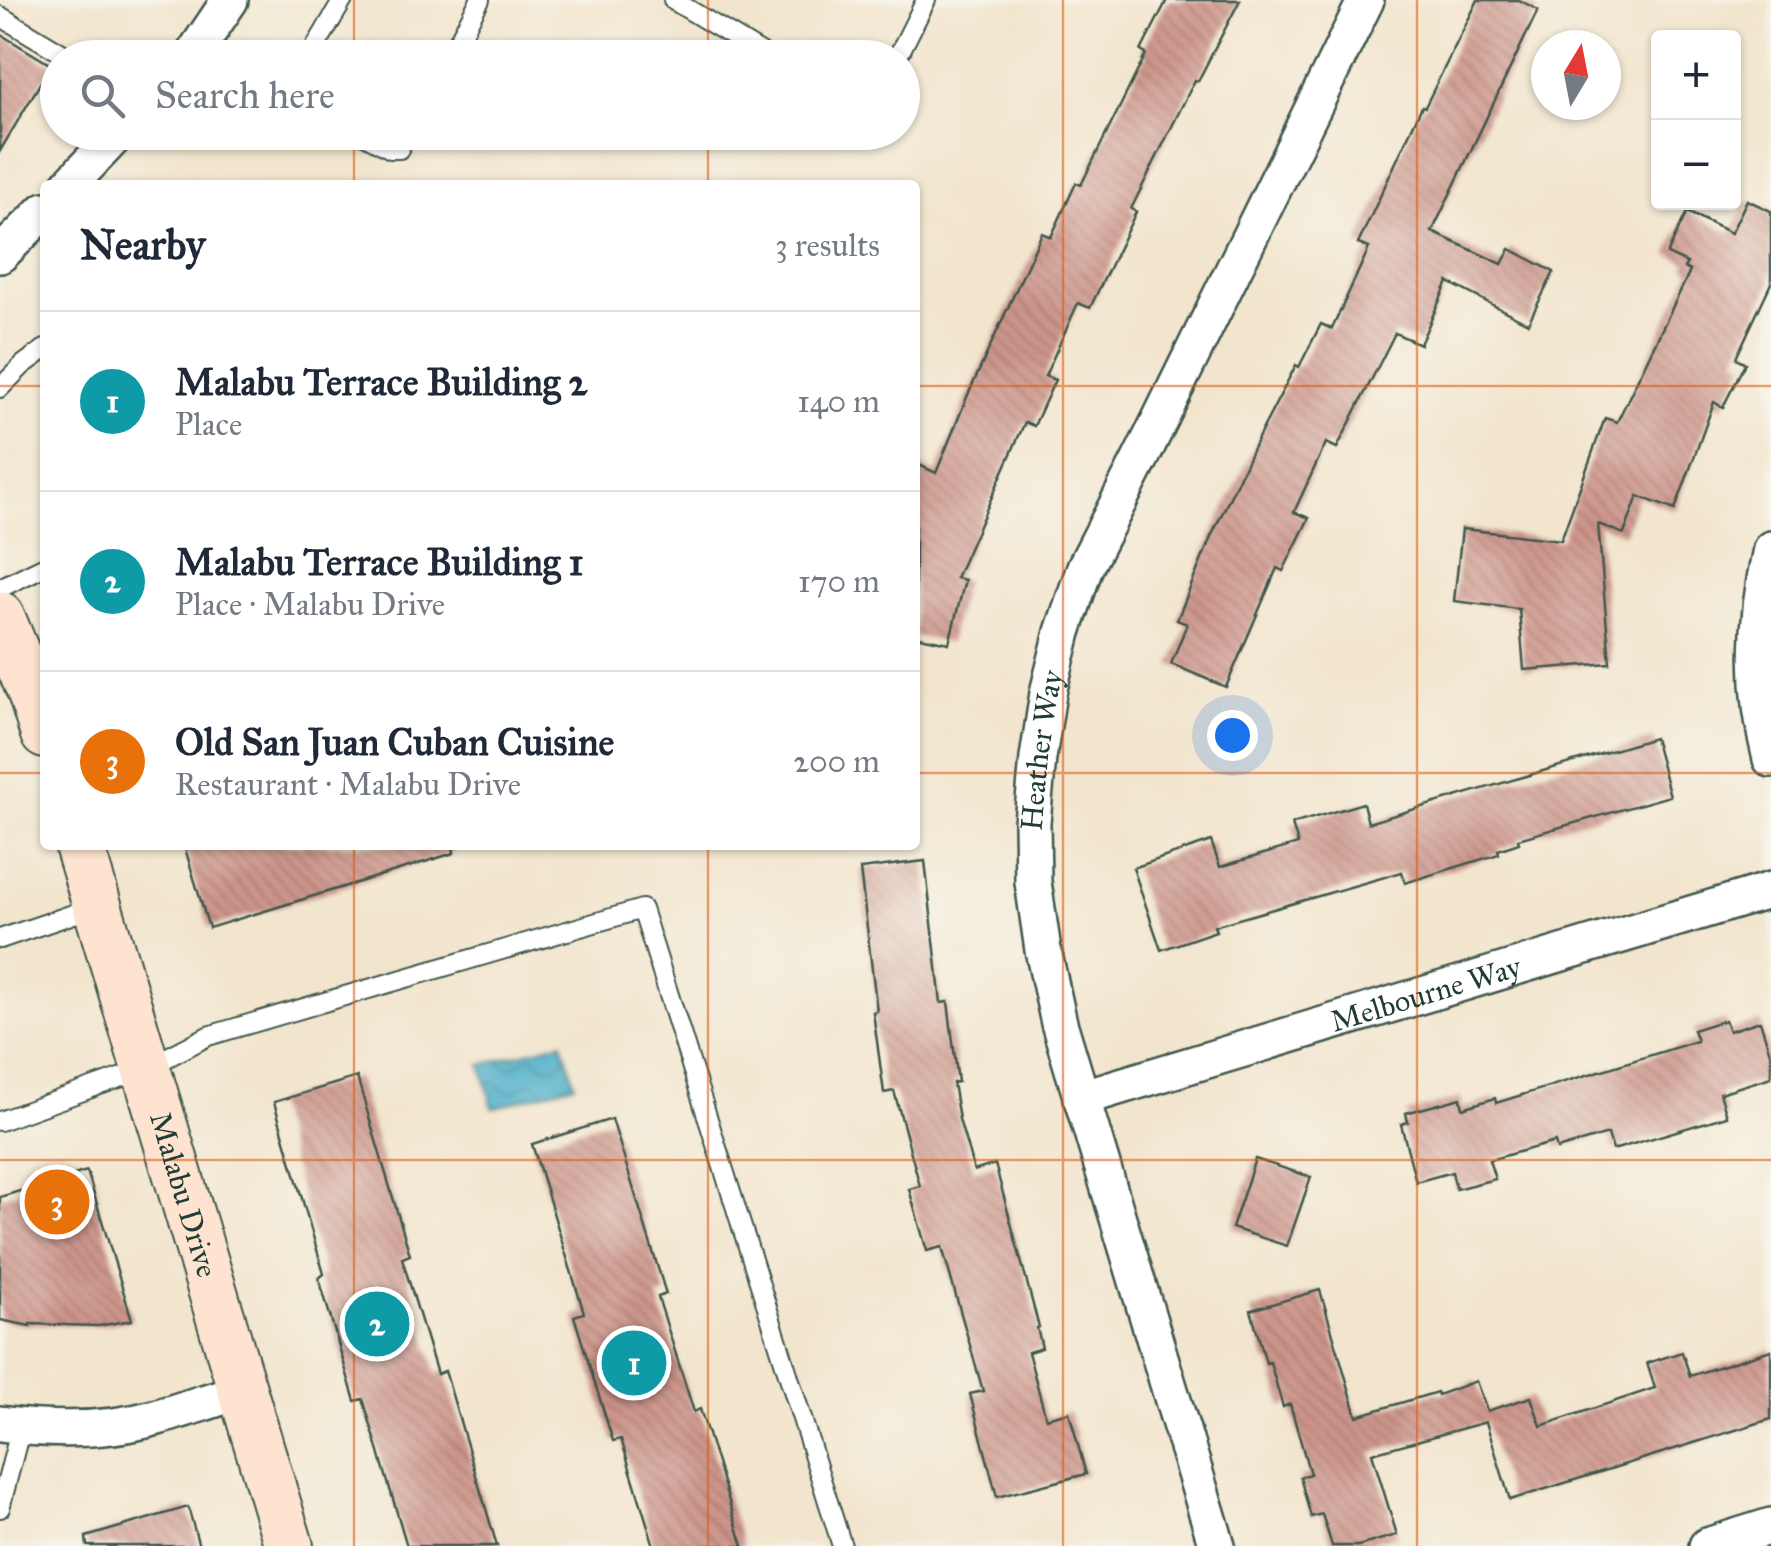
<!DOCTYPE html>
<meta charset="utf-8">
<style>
:root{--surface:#fff;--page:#f2f2f3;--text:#1f2937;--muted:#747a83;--line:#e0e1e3;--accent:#d1495b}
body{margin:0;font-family:"IM FELL Great Primer",serif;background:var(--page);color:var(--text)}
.controls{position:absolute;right:30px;top:30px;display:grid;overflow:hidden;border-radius:10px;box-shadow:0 2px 8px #0004}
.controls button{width:90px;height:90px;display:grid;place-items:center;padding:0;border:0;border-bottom:2px solid var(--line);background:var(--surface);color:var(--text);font:50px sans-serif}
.compass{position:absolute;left:1531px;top:30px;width:90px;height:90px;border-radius:50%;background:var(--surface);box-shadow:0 2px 8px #0004;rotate:10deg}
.you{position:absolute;left:1232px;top:735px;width:35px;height:35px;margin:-25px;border:8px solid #fff;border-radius:50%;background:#1a73e8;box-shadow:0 0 0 15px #1a73e833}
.badge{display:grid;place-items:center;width:65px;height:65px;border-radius:50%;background:var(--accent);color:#fff;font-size:32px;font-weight:700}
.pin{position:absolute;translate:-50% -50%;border:5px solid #fff;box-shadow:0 2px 10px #0006}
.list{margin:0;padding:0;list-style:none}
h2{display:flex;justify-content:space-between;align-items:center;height:130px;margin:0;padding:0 40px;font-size:42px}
h2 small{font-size:32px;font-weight:400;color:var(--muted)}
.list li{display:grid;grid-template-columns:65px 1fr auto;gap:30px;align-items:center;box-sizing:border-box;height:180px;padding:0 40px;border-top:2px solid var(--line)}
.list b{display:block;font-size:38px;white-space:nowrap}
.list p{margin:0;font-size:32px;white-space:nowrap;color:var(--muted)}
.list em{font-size:32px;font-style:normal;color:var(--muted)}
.icon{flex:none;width:55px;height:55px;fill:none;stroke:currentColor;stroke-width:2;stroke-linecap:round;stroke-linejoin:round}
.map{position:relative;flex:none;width:1771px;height:1546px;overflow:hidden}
.search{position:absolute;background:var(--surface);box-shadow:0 2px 8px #0004;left:40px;top:40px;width:880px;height:110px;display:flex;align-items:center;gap:25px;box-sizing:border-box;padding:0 35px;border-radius:55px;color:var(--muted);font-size:38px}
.panel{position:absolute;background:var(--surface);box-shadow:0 2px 8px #0004;left:40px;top:180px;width:880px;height:670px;border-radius:10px}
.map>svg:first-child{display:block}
.water{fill:url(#water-waves);stroke:#35767f;stroke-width:2.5}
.building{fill:url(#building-back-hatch)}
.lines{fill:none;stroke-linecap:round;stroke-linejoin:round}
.lane-casing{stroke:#3f564b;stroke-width:22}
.street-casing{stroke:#3f564b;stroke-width:40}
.secondary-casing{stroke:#3f564b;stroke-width:52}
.lane{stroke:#fff;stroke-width:18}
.street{stroke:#fff;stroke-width:35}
.secondary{stroke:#fee3d1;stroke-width:48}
.grid{fill:none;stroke:#de580e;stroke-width:2.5;stroke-opacity:0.55}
.labels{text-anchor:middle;stroke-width:8;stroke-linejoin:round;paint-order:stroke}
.street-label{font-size:30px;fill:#1f3d34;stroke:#f7f3e8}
</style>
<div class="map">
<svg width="1771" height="1546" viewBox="0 0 1771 1546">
<defs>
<pattern id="water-waves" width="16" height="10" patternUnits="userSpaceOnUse" patternTransform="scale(2.5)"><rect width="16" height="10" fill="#4bafca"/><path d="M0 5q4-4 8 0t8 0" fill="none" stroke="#3e90a5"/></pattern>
<pattern id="building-back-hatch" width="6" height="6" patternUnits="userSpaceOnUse" patternTransform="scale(2.5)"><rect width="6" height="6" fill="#ce958b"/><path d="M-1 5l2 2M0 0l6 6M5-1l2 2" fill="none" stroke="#a77b72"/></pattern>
</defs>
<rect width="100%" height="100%" fill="#f7f3e8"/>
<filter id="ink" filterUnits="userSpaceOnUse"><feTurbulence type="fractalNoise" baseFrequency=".01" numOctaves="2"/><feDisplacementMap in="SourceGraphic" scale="20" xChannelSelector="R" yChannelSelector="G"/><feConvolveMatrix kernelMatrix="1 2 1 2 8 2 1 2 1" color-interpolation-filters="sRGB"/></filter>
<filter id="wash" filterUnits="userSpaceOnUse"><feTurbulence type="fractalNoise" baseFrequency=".0048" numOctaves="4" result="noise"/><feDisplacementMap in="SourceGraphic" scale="40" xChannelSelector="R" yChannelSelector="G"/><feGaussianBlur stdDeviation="2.25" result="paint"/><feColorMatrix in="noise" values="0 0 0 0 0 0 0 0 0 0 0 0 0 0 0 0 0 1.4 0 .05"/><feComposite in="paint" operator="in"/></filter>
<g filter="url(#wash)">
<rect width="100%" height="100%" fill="#f2e5cd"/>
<path class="water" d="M 562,1042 L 575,1084 L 493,1108 L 481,1065 Z"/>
<g id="blocks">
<g class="building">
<path d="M 1167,0 L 1240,0 L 1198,81 L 1195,80 L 1131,209 L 1136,212 L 1090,308 L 1078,303 L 1045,376 L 1055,380 L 1034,426 L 1025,422 L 956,578 L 965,580 L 949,643 L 915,636 L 915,463 L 936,473 L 967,397 L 1042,233 L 1051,237 L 1076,183 L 1081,185 L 1146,54 L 1141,51 Z"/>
<path d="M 1478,0 L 1519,0 L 1538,10 L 1432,232 L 1502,264 L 1510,249 L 1554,272 L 1528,323 L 1448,282 L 1420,344 L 1395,333 L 1337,448 L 1326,443 L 1294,512 L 1309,518 L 1283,571 L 1277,568 L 1226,687 L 1171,664 L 1187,624 L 1177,620 L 1211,537 L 1258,438 L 1296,365 L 1299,367 L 1321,324 L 1332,329 L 1369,248 L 1358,244 L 1422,106 L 1425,107 Z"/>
<path d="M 0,34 L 51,65 L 0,151 Z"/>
<path d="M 1747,200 L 1771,211 L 1771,283 L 1736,358 L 1745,363 L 1723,407 L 1714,402 L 1675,510 L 1638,496 L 1624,534 L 1598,524 L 1610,663 L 1524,670 L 1519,609 L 1454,601 L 1462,529 L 1561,540 L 1605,418 L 1617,422 L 1690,271 L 1684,268 L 1687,263 L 1667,254 L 1687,212 L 1731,233 Z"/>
<path d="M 1654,738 L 1670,796 L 1518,839 L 1519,843 L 1498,850 L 1499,854 L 1405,883 L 1402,872 L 1214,926 L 1216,931 L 1161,950 L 1133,868 L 1211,841 L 1220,867 L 1298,844 L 1292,824 L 1363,803 L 1368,823 Z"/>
<path d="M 184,845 L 453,845 L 454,853 L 209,928 Z"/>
<path d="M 925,861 L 941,1003 L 948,1002 L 958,1082 L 953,1083 L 959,1119 L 974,1171 L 995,1164 L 1039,1327 L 1037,1328 L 1042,1348 L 1028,1352 L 1046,1418 L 1069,1412 L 1086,1474 L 997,1497 L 970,1394 L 983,1391 L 942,1247 L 927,1251 L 909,1189 L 920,1186 L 894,1091 L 884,1093 L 873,1012 L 877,1011 L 860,869 Z"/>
<path d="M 1725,1020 L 1729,1031 L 1760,1021 L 1771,1056 L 1771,1077 L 1720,1093 L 1727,1116 L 1613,1150 L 1608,1134 L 1557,1149 L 1555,1142 L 1489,1160 L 1495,1179 L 1456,1189 L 1452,1172 L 1416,1182 L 1401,1124 L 1408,1122 L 1406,1113 L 1461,1098 L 1463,1108 L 1495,1098 L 1496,1103 L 1697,1041 L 1693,1030 Z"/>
<path d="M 357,1077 L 410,1255 L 402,1258 L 437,1374 L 445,1371 L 497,1546 L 407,1546 L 363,1399 L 355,1401 L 319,1278 L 324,1274 L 274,1102 Z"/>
<path d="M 612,1119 L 666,1294 L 658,1297 L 694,1412 L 700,1409 L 743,1546 L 654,1546 L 621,1439 L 613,1441 L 574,1316 L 584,1313 L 532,1144 Z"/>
<path d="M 1255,1159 L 1311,1177 L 1287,1246 L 1232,1228 Z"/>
<path d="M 87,1171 L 132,1320 L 98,1326 L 30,1324 L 30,1326 L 0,1320 L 0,1197 Z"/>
<path d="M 1320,1290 L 1357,1416 L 1437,1392 L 1438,1395 L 1476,1381 L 1487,1411 L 1531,1397 L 1541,1426 L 1655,1388 L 1647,1363 L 1682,1352 L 1690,1376 L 1771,1350 L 1771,1419 L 1510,1500 L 1486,1422 L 1372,1453 L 1397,1535 L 1358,1546 L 1332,1546 L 1322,1514 L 1311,1517 L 1300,1477 L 1310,1474 L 1290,1404 L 1283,1407 L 1270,1362 L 1266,1363 L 1251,1310 Z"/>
<path d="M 188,1507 L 199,1546 L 87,1546 L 86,1537 Z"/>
</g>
</g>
</g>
<g filter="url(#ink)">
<use href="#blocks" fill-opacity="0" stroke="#3f564b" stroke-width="2.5"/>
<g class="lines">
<g class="lane-casing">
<g id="lane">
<path d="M 673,0 L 769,58"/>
<path d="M 0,16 L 70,58"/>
<path d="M 309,58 L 343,0"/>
<path d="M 449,58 L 480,0"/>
<path d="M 897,58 L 926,0"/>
<path d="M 359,132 L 391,149 L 399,149 L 408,132"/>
<path d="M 0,388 L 23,365 L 45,349"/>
<path d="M 0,588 L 45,566"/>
<path d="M 0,939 L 97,906"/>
<path d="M 0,1121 L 147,1068 L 208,1036 L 642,909 L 842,1546"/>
<path d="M 0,1508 L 21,1427"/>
</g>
</g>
<g class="street-casing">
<g id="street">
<path d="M 191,58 L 230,0"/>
<path d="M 69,185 L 119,132"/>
<path d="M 0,255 L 45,210"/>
<path d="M 1771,549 C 1755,619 1753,690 1771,759"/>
<path id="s1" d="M 1081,1098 L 1771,890"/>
<path d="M 0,1424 C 51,1431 108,1431 158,1417 C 186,1409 214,1399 242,1391"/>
<path id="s2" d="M 1217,1546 L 1059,1023 L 1043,950 L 1033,882 L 1032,822 L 1038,758 L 1048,693 L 1063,632 L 1085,567 L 1142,456 L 1366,0"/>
<path d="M 1707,1546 L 1771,1526"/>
</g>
</g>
<g class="secondary-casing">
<g id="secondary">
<path d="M 0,616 L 32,693 L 45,734"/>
<path id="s3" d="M 79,845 L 289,1546"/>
</g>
</g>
<use href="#lane" class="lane"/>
<use href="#street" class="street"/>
<use href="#secondary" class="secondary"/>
</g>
</g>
<path class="grid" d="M 354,0 L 354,58M 708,0 L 708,58M 1063,0 L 1063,1546M 1417,0 L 1417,1546M 354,132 L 354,185M 708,132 L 708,185M 0,386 L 45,386M 915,386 L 1771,386M 0,773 L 45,773M 915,773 L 1771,773M 354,845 L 354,1546M 708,845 L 708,1546M 0,1160 L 1771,1160"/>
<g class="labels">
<g class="street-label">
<text dy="10" stroke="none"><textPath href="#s2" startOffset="822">Heather Way</textPath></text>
<text dy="10" stroke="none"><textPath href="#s1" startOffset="360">Melbourne Way</textPath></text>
<text dy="10" stroke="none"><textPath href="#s3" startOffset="365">Malabu Drive</textPath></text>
</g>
</g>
</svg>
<div class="controls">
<button>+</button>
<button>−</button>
</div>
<svg class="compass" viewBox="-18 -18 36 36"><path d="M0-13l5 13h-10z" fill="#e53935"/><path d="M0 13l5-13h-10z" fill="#747a83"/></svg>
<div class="you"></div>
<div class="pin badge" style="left:634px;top:1363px;background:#0f9aa8">1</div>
<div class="pin badge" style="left:377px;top:1324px;background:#0f9aa8">2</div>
<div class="pin badge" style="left:57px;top:1202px;background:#e8710a">3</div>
<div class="search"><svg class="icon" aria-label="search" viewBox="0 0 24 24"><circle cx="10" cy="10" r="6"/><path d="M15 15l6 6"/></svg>Search here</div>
<section class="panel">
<h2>Nearby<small>3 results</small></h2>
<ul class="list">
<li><span class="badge" style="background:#0f9aa8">1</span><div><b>Malabu Terrace Building 2</b><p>Place</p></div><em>140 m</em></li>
<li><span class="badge" style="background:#0f9aa8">2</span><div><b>Malabu Terrace Building 1</b><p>Place · Malabu Drive</p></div><em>170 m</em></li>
<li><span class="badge" style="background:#e8710a">3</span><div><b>Old San Juan Cuban Cuisine</b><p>Restaurant · Malabu Drive</p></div><em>200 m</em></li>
</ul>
</section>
</div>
